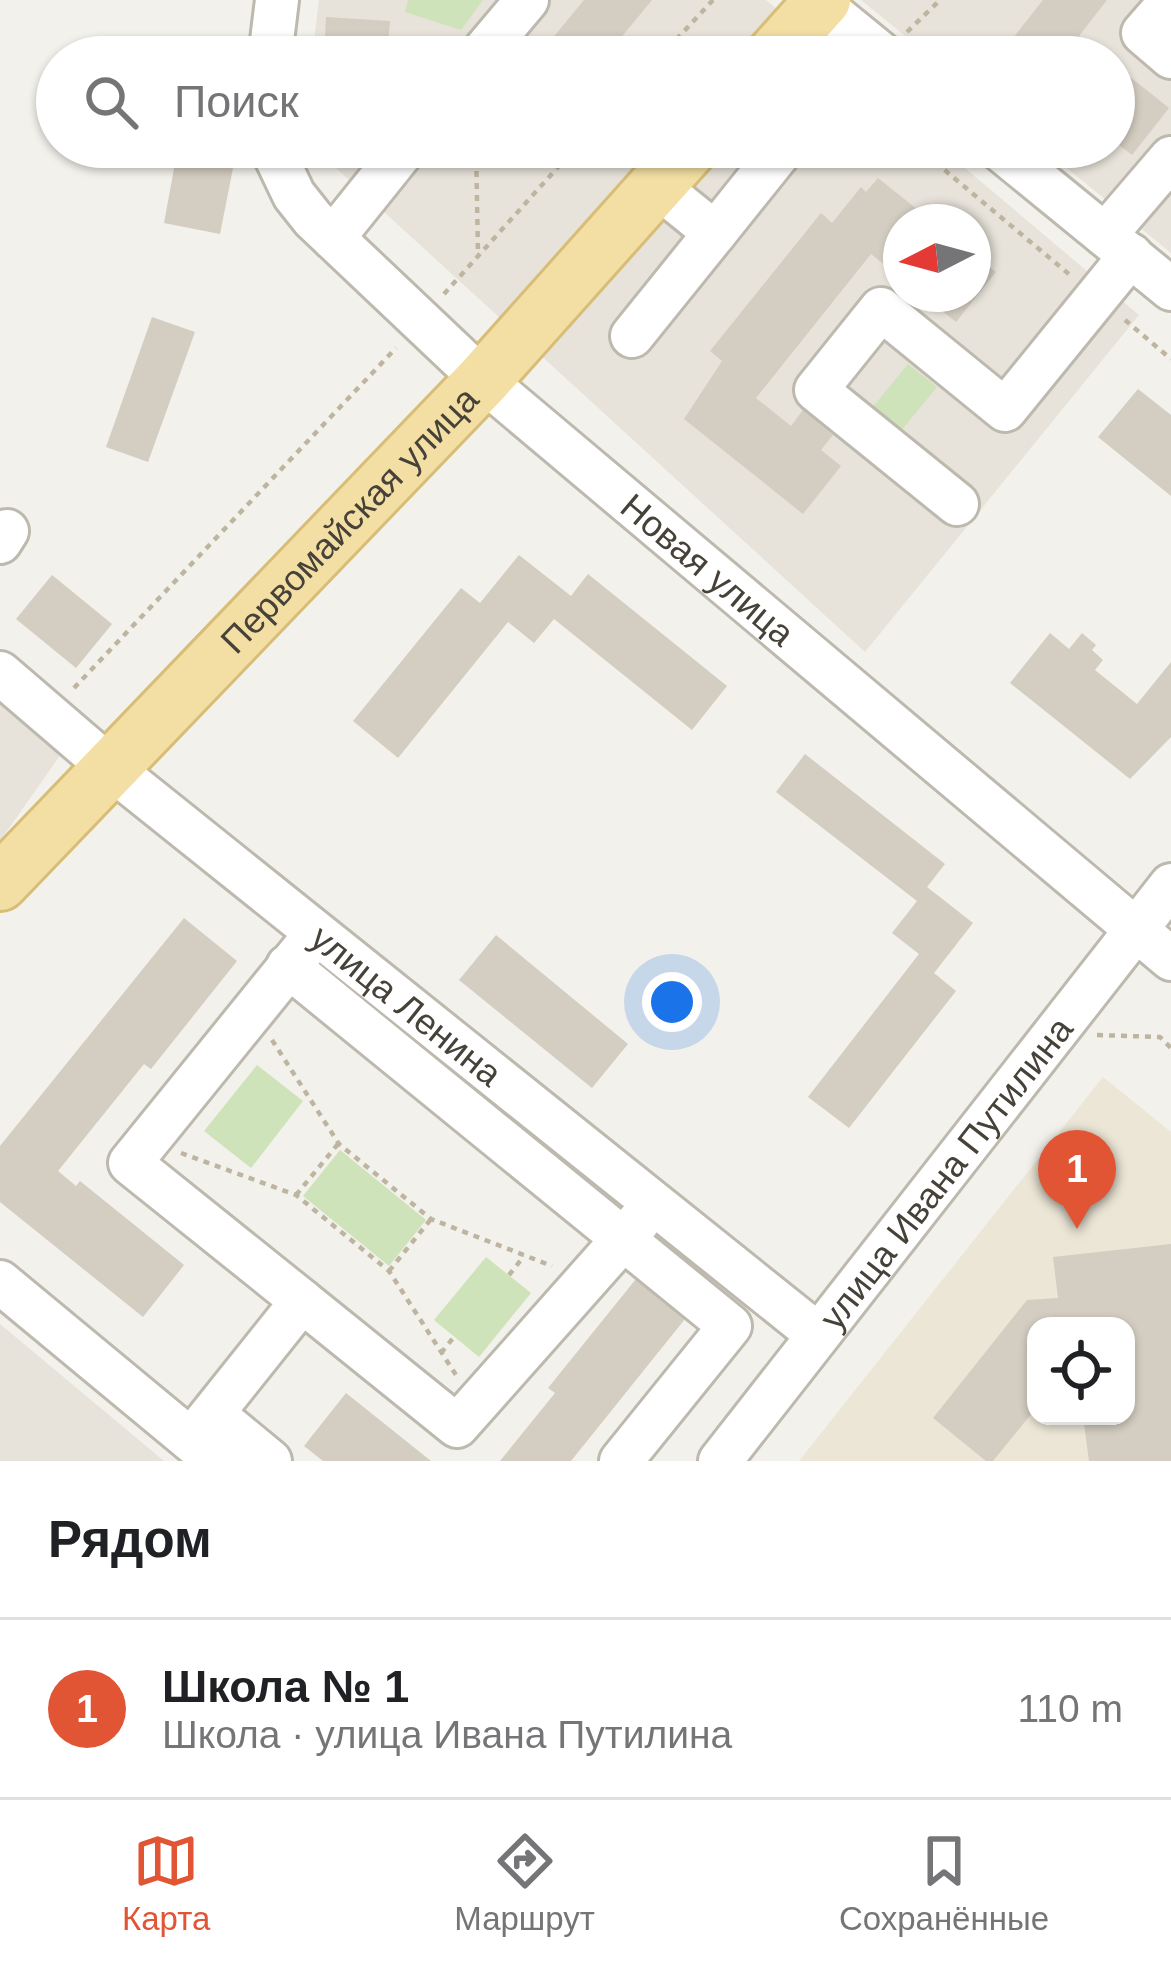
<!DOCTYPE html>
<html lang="ru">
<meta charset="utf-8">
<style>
:root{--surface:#fff;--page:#f6f6f6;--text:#202124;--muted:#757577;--line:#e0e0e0;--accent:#e15434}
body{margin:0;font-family:Arial,sans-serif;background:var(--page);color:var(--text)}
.controls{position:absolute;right:36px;bottom:36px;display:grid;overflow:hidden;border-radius:24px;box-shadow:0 3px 9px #0004}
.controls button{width:108px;height:108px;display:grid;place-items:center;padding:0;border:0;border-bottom:3px solid var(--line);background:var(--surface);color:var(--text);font:60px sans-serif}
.compass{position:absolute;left:883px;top:204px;width:108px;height:108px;border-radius:50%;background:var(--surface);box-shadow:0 3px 9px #0004;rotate:264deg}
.you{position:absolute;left:672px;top:1002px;width:42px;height:42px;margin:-30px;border:9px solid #fff;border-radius:50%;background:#1a73e8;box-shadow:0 0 0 18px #1a73e833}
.badge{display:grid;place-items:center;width:78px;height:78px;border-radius:50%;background:var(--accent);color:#fff;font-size:39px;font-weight:700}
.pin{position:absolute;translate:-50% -99px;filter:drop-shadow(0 3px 6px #0008)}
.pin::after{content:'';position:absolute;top:63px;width:42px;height:36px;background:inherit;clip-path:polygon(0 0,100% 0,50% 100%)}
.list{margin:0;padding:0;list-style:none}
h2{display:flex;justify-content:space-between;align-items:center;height:156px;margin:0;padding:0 48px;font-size:51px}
h2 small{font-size:39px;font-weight:400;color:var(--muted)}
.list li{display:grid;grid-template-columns:78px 1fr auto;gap:36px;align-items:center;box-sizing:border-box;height:180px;padding:0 48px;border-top:3px solid var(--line)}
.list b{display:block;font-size:45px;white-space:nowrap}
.list p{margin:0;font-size:39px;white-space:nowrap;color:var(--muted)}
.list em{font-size:39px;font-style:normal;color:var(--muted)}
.icon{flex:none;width:66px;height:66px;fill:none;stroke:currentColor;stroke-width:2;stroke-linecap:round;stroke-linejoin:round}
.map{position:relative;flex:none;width:1171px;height:1461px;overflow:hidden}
.search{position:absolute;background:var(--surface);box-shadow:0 3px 9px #0004;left:36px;right:36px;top:36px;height:132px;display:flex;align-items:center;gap:30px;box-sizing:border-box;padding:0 42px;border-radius:66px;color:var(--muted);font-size:45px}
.sheet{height:336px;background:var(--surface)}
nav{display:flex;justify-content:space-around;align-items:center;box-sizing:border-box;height:168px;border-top:3px solid var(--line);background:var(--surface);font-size:33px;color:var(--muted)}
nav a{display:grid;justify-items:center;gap:6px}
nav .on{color:var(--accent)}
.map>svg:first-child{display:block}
.residential{fill:#e7e3da;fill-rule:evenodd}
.education{fill:#ebe6d6;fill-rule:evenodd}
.green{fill:#cee3b9}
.building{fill:#d4cdc1}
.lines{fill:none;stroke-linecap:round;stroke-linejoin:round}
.minor-casing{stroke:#beb9ae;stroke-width:48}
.major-casing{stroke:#d7bd76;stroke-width:60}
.path{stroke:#beb5a1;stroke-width:4.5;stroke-dasharray:6 6;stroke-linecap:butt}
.minor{stroke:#fff;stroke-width:42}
.major{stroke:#f3dfa4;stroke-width:54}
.labels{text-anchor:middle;stroke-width:12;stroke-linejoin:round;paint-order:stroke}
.street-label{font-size:36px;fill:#474239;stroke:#fff}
</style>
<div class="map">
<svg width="1171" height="1461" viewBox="0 0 1171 1461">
<rect width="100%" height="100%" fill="#f3f1eb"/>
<g class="residential">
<path d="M 319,0 L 766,0 L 834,57 L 312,57 Z"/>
<path d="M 861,0 L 1171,0 L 1171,253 L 1041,147 L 1114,147 L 1114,57 L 931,57 Z"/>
<path d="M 313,147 L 940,147 L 1139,315 L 865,652 ZM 901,222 L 973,222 L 973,294 L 901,294 Z"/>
<path d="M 0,694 L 66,747 L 0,841 Z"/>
<path d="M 0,1324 L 164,1461 L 0,1461 Z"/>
</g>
<path class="education" d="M 1103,1077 L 1171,1132 L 1171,1461 L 799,1461 ZM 1036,1326 L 1126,1326 L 1126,1416 L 1036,1416 Z"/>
<g class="green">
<path d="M 408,0 L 483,0 L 461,30 L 405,12 Z"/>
<path d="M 908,364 L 937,387 L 901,431 L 872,408 Z"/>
<path d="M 257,1065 L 303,1101 L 251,1168 L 204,1131 Z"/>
<path d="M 340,1150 L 426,1220 L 389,1266 L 303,1196 Z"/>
<path d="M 486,1257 L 531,1293 L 479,1357 L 434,1320 Z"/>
</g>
<g class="building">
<path d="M 584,0 L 652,0 L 605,57 L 537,57 Z"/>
<path d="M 1043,0 L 1107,0 L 1079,36 L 1105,57 L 1009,57 L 1002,52 Z"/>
<path d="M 326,17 L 390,21 L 387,57 L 324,57 Z"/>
<path d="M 1114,64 L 1169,108 L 1132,155 L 1114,141 Z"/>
<path d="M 178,147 L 236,153 L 220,234 L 164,223 Z"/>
<path d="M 878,178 L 933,222 L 901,222 L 901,278 L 871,254 L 756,398 L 791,426 L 803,410 L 833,435 L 821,450 L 841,466 L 803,514 L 684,419 L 722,361 L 710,351 L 821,213 L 832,223 L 861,187 L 866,192 Z"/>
<path d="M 973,254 L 996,272 L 956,322 L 921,294 L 973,294 Z"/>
<path d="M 152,317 L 195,332 L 148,462 L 106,447 Z"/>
<path d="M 1138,389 L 1171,415 L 1171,496 L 1098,437 Z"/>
<path d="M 519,555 L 571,596 L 588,574 L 727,686 L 692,730 L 554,619 L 534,643 L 508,622 L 398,758 L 353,721 L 461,588 L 480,603 Z"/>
<path d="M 52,575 L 112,624 L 76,668 L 16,619 Z"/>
<path d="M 1050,633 L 1069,649 L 1082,633 L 1096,645 L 1092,650 L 1103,660 L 1095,670 L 1137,704 L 1171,662 L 1171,737 L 1130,779 L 1010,683 Z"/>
<path d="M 805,754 L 945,864 L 927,887 L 973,923 L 934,973 L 956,991 L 849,1128 L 808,1097 L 919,954 L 892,933 L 917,901 L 776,792 Z"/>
<path d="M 184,918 L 237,961 L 151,1069 L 144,1064 L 58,1171 L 76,1186 L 80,1181 L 184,1265 L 143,1317 L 0,1202 L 0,1146 Z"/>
<path d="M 496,935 L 628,1044 L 592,1088 L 459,980 Z"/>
<path d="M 1171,1244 L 1171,1461 L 1089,1461 L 1083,1416 L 1126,1416 L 1126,1326 L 1036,1326 L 1036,1408 L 993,1461 L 986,1461 L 933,1418 L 1027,1300 L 1058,1298 L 1053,1257 Z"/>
<path d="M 636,1279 L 685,1319 L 571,1461 L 500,1461 L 555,1393 L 548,1388 Z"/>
<path d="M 346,1393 L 431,1461 L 323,1461 L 304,1446 Z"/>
</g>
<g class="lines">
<g class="minor-casing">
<g id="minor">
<path d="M 815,0 L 885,57"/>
<path d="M 1171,1 L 1143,33 L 1171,57"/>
<path d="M 270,57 L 277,0"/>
<path d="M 479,57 L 527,0"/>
<path id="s1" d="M 271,147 L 294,195 L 313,219 L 483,380 L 1171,959"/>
<path d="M 997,147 L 1171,289"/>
<path d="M 715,233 L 784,147"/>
<path d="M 1105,235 L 1171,158"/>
<path d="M 333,238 L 406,147"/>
<path d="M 632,336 L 715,233 L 657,186"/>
<path d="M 957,504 L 816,390 L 881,309 L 1005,410 L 1131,255"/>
<path d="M 0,542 L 7,531"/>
<path id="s2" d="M 0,673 L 107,765 L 817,1334"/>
<path d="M 288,966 L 730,1326 L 621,1461"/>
<path d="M 0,1282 L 216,1461"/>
<path d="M 302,1301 L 457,1426 L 639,1221"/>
<path d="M 213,1414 L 270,1461"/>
<path d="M 191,1440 L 302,1301 L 130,1163 L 305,947"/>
<path id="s3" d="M 720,1461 L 1171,885"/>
</g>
</g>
<g class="major-casing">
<g id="major">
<path d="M 772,57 L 823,0"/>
<path id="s4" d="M 0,883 L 483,380 L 691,147"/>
</g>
</g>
<g class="path">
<path d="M 907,32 L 940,0"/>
<path d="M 660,57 L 713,0"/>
<path d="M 476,147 L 478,253"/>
<path d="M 917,147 L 1070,275"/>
<path d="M 444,294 L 576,147"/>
<path d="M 1125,320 L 1171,359"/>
<path d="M 74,688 L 396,348"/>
<path d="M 1097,1035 L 1160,1037 L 1171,1048"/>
<path d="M 272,1040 L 339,1144 L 431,1219 L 552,1266"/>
<path d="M 181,1153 L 296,1195 L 389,1271 L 456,1375"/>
<path d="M 296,1195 L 338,1144"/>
<path d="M 389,1271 L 431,1219"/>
<path d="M 509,1275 L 524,1256"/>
<path d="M 441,1353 L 454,1337"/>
</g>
<use href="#minor" class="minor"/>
<use href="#major" class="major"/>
</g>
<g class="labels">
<g class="street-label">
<text dy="13" stroke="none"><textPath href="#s4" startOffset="504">Первомайская улица</textPath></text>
<text dy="13" stroke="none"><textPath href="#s1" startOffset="612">Новая улица</textPath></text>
<text dy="13" stroke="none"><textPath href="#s2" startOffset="525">улица Ленина</textPath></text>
<text dy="13" stroke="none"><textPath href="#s3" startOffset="366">улица Ивана Путилина</textPath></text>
</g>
</g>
</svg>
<div class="controls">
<button><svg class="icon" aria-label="locate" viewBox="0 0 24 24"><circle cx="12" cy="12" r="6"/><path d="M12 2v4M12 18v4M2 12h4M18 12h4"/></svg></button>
</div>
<svg class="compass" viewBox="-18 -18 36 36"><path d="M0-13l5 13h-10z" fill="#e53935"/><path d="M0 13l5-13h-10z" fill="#757577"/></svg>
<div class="you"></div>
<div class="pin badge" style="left:1077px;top:1229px">1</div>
<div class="search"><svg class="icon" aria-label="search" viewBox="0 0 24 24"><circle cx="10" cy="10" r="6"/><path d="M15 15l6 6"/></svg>Поиск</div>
</div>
<section class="sheet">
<h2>Рядом<small></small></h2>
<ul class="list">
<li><span class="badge">1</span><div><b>Школа № 1</b><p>Школа · улица Ивана Путилина</p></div><em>110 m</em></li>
</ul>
</section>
<nav>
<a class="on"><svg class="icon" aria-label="map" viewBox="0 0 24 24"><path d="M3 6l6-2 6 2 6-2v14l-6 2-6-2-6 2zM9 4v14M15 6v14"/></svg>Карта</a>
<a><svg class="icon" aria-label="directions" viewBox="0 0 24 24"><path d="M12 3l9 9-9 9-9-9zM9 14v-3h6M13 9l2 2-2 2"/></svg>Маршрут</a>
<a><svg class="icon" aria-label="saved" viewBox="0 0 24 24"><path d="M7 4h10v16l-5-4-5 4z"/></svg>Сохранённые</a>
</nav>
